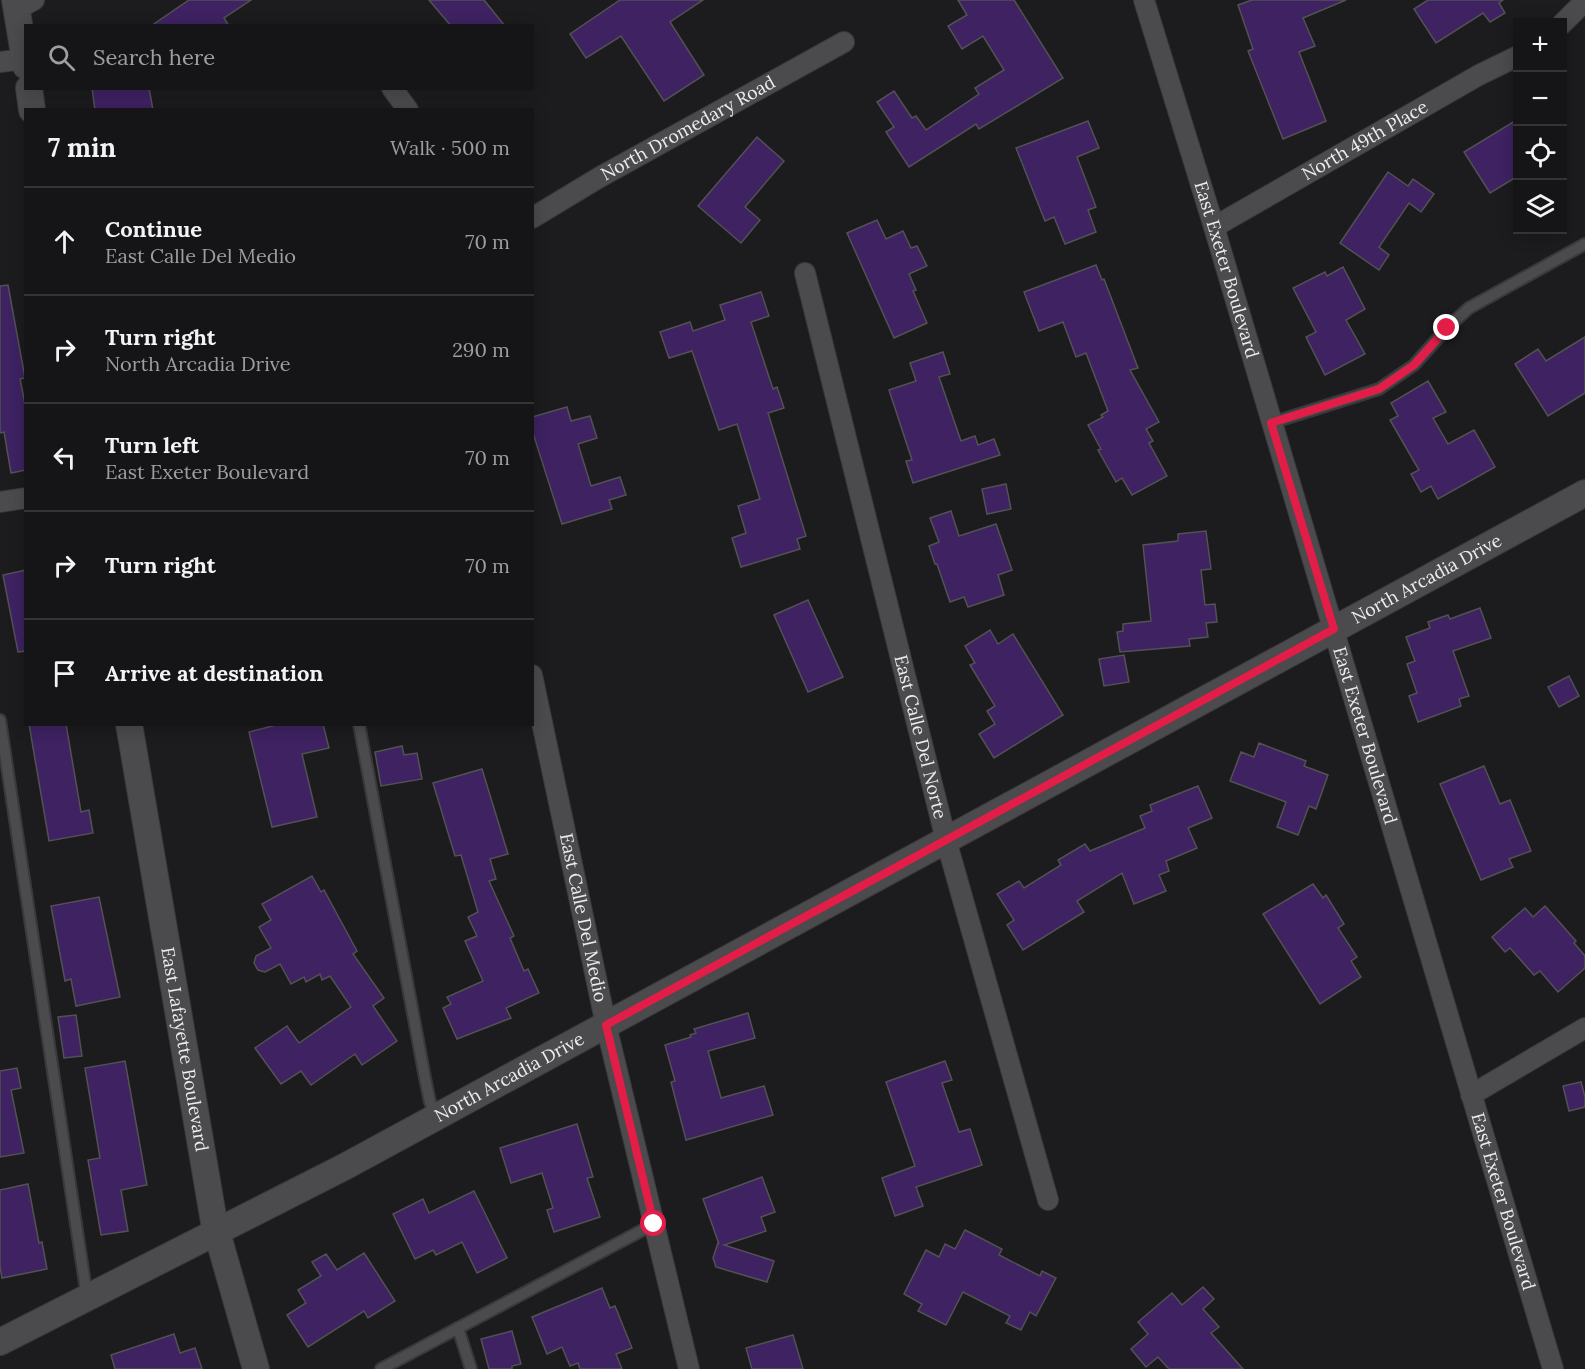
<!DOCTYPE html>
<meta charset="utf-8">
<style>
:root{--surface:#151416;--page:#1e1d1f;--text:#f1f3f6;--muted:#9d9ea1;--line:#343335}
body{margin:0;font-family:Lora,serif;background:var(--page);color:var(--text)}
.controls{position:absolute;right:18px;top:18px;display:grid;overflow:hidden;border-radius:0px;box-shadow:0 3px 15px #0003}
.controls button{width:54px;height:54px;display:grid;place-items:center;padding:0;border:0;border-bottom:2px solid var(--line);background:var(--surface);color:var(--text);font:30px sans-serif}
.stop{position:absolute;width:18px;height:18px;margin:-14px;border:4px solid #e11d48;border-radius:50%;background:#fff}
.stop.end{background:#e11d48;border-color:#fff;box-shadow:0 2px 6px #0008}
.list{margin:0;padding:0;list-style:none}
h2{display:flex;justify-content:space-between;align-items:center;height:78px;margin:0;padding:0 24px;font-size:26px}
h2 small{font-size:20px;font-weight:400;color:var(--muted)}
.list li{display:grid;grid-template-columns:39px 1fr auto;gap:18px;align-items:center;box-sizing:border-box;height:108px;padding:0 24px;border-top:2px solid var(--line)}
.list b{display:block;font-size:22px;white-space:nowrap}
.list p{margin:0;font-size:20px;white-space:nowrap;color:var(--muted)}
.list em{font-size:20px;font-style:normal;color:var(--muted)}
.icon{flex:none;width:33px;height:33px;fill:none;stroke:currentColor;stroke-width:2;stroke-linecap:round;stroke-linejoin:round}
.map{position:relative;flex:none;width:1585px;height:1369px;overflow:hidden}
.search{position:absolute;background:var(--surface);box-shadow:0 3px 15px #0003;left:24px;top:24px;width:510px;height:66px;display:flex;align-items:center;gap:15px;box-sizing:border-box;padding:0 21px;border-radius:0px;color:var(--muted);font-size:22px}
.panel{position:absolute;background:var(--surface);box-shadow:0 3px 15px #0003;left:24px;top:108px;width:510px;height:618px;border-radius:0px}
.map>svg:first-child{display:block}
.building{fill:#3e2262;stroke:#525154;stroke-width:1.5}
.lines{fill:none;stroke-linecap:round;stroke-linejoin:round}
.service-casing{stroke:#39393b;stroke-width:14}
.minor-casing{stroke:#39393b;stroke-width:22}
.tertiary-casing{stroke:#39393b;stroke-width:28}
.service{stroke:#4b4a4d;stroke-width:10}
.minor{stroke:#4b4a4d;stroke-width:20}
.tertiary{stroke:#4b4a4d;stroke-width:26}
.route{stroke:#e11d48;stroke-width:8}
.labels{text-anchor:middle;stroke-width:5;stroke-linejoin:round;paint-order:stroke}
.street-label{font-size:18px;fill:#ededef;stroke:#131214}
</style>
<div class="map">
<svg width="1585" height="1369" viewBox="0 0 1585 1369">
<rect width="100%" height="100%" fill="#1c1b1d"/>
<g class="building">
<path d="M 189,0 L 251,0 L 224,18 L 229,26 L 151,26 Z"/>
<path d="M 429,0 L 484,0 L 505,26 L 451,26 Z"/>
<path d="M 620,0 L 703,0 L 670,22 L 704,75 L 664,101 L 621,36 L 586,58 L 570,34 Z"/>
<path d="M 958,0 L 1014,0 L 1063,78 L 979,129 L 976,124 L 909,167 L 886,132 L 894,127 L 877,102 L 894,91 L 912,118 L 916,116 L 926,130 L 979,94 L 975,88 L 1004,70 L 983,36 L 962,49 L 948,26 L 967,15 Z"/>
<path d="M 1252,0 L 1346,0 L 1303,18 L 1315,46 L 1299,52 L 1326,121 L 1283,139 L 1248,51 L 1253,49 L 1238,5 Z"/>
<path d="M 1428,0 L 1503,0 L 1499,3 L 1505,13 L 1490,22 L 1483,13 L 1436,43 L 1414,9 Z"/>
<path d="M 92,88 L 149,88 L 153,110 L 95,110 Z"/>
<path d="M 1518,119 L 1518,176 L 1490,193 L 1464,152 Z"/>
<path d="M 1088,121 L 1099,148 L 1077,157 L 1096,207 L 1088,210 L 1096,232 L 1065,244 L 1054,217 L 1045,221 L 1016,148 Z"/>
<path d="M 757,137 L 784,161 L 745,207 L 760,220 L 741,243 L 698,206 Z"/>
<path d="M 1388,172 L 1408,186 L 1413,179 L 1434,194 L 1421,212 L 1409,203 L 1379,247 L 1389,255 L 1379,270 L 1340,243 Z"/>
<path d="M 877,220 L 886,239 L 903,231 L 911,248 L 917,246 L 927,266 L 909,274 L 916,290 L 913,291 L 927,323 L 894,338 L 847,233 Z"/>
<path d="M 1096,265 L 1102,280 L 1104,279 L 1138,368 L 1130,370 L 1159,422 L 1146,429 L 1153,441 L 1149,443 L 1167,476 L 1132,495 L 1122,478 L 1116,482 L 1098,450 L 1101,449 L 1088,425 L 1103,417 L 1101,415 L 1108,411 L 1086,353 L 1076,357 L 1063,322 L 1039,331 L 1024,292 Z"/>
<path d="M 1343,267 L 1365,309 L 1346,320 L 1365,354 L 1325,375 L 1306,337 L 1316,332 L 1293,288 L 1325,272 L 1327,276 Z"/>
<path d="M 8,285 L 25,378 L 20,379 L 26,409 L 26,470 L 11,473 L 4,432 L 0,433 L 0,286 Z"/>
<path d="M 761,292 L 769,316 L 751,322 L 773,389 L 777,387 L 784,408 L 768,413 L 806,536 L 797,539 L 800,549 L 741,567 L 732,538 L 746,533 L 738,506 L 760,499 L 737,424 L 719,430 L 692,351 L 669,358 L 660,332 L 690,322 L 693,331 L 725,320 L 720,305 Z"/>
<path d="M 1585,337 L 1585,393 L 1548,416 L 1515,364 L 1538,349 L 1546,361 Z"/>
<path d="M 943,352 L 950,374 L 939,377 L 961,441 L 975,436 L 978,445 L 994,439 L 1000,455 L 913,483 L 906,461 L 912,460 L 889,390 L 916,381 L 910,363 Z"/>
<path d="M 1428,381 L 1446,412 L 1433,418 L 1448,444 L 1474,430 L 1495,467 L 1438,499 L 1431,486 L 1421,492 L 1411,474 L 1419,470 L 1390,420 L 1398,416 L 1391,403 Z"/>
<path d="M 567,407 L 571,421 L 590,416 L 597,438 L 578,444 L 591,486 L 620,477 L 626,495 L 609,500 L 612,509 L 562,524 L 532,430 L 532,417 Z"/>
<path d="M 1006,484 L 1011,509 L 987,514 L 982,489 Z"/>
<path d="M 951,511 L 959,536 L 996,524 L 1012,570 L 998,575 L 1004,595 L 968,607 L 964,597 L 950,602 L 937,564 L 935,564 L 929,546 L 939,542 L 930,518 Z"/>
<path d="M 1206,531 L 1211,569 L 1201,570 L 1205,605 L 1215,604 L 1217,622 L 1206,623 L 1208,637 L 1189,639 L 1190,646 L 1120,652 L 1117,632 L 1123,631 L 1123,624 L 1151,621 L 1143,545 L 1178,541 L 1178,534 Z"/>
<path d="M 26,570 L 26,651 L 18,652 L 3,575 Z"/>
<path d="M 808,600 L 843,677 L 808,692 L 774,615 Z"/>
<path d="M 1480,608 L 1491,638 L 1453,651 L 1469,696 L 1459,699 L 1461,706 L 1418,722 L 1409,696 L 1417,693 L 1407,664 L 1415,661 L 1406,637 L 1430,628 L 1428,622 L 1448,615 L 1450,619 Z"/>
<path d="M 990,630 L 998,644 L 1013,634 L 1063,715 L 994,758 L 979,734 L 995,724 L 987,711 L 995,706 L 970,665 L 975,663 L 965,646 Z"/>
<path d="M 1124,655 L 1129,682 L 1104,686 L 1099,659 Z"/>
<path d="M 1569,676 L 1579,696 L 1559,707 L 1548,687 Z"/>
<path d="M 29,724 L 66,724 L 81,812 L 89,810 L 93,833 L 49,841 Z"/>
<path d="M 280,724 L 323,724 L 329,748 L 302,754 L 317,817 L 272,827 L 249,732 Z"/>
<path d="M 1259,743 L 1306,761 L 1304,766 L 1328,775 L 1316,809 L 1309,806 L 1298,835 L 1277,827 L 1286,802 L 1230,781 L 1241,752 L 1254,757 Z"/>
<path d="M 402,746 L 404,755 L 417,753 L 422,779 L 381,786 L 375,752 Z"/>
<path d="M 1484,766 L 1500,804 L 1510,800 L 1531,851 L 1509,859 L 1513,867 L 1481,880 L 1440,784 Z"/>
<path d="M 482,769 L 508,854 L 490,859 L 496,879 L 489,881 L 514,936 L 510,938 L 524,971 L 528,969 L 539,993 L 506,1008 L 511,1018 L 457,1039 L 443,1008 L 451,1004 L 447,997 L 483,981 L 465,941 L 477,936 L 468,917 L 478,912 L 461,855 L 455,856 L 433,783 Z"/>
<path d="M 1198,786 L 1212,818 L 1188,828 L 1197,848 L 1166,861 L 1169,871 L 1159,875 L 1166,891 L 1134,904 L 1122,873 L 1077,901 L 1084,912 L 1023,950 L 1007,925 L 1014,920 L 997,894 L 1019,881 L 1024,888 L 1061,865 L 1058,860 L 1085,844 L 1090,851 L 1145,828 L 1140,816 L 1152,811 L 1150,805 Z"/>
<path d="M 312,876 L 321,892 L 324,890 L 357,951 L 353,954 L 384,998 L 373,1006 L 397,1041 L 362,1065 L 355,1054 L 311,1085 L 301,1071 L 281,1084 L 255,1048 L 287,1026 L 299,1043 L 351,1007 L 330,976 L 322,980 L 320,974 L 306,982 L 304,977 L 291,984 L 280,964 L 265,972 L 258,970 L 254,963 L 256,956 L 271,948 L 259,927 L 271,920 L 262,904 Z"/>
<path d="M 1313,884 L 1323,898 L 1326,895 L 1344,924 L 1338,928 L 1357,957 L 1351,961 L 1361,977 L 1320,1004 L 1263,914 Z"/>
<path d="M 99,897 L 120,997 L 76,1006 L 71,979 L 65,981 L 51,906 Z"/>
<path d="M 1545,906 L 1576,941 L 1574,943 L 1585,956 L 1585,968 L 1558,992 L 1540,971 L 1534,975 L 1510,948 L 1505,952 L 1492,937 L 1525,908 L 1533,917 Z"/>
<path d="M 748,1013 L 755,1038 L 708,1051 L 721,1098 L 764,1086 L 773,1115 L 686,1140 L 671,1082 L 675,1081 L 665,1045 L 691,1037 L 690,1035 L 696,1033 L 694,1029 Z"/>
<path d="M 76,1015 L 82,1056 L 64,1058 L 58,1017 Z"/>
<path d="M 125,1061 L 147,1185 L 121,1190 L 128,1231 L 101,1235 L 88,1160 L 100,1158 L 85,1068 Z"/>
<path d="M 945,1061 L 952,1080 L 942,1083 L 959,1132 L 970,1129 L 982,1165 L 916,1187 L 923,1206 L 895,1216 L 882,1178 L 915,1166 L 886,1082 Z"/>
<path d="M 17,1068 L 21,1088 L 11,1090 L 24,1153 L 0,1157 L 0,1071 Z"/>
<path d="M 1581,1082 L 1585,1097 L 1585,1107 L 1569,1111 L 1563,1086 Z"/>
<path d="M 577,1124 L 593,1177 L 587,1178 L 600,1217 L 554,1232 L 547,1210 L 553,1208 L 542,1173 L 511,1183 L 500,1148 Z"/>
<path d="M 762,1177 L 775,1212 L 761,1217 L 766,1231 L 724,1245 L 774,1261 L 767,1282 L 716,1267 L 713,1258 L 718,1243 L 719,1244 L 703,1199 Z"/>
<path d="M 28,1184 L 39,1243 L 42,1242 L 47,1269 L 2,1278 L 0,1266 L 0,1190 Z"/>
<path d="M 474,1191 L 507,1258 L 477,1273 L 462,1242 L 436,1255 L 433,1250 L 415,1259 L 393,1214 L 423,1199 L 429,1213 Z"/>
<path d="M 965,1230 L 1002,1249 L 999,1255 L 1040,1276 L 1042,1271 L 1056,1278 L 1036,1316 L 1030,1312 L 1021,1330 L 1006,1323 L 1010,1316 L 963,1292 L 946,1325 L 918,1311 L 922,1304 L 904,1294 L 926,1250 L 939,1257 L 945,1244 L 955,1249 Z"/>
<path d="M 364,1253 L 395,1301 L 368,1318 L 364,1311 L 308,1347 L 287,1315 L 306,1303 L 298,1290 L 321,1276 L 312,1262 L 326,1254 L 337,1270 Z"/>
<path d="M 1203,1287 L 1214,1299 L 1203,1309 L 1219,1327 L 1211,1333 L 1243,1369 L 1169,1369 L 1158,1357 L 1146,1367 L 1131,1349 L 1148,1334 L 1138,1322 L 1172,1293 L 1182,1305 Z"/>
<path d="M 602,1288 L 610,1308 L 615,1306 L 632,1348 L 616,1354 L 622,1369 L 580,1369 L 578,1363 L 570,1366 L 562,1347 L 547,1354 L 532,1317 Z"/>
<path d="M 512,1331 L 521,1364 L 512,1366 L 512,1369 L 489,1369 L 481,1339 Z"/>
<path d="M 174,1334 L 180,1353 L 195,1348 L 202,1369 L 115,1369 L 111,1355 Z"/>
<path d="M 793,1335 L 803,1369 L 752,1369 L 746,1348 Z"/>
</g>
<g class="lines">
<g class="service-casing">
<g id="service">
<path d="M 1271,423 L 1379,389 L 1414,365 L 1447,328 L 1469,308 L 1585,244"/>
<path d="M 0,720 L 87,1297"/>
<path d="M 359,724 L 425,1078 L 430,1102 L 436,1117"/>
<path d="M 458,1328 L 471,1369"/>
<path d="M 381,1369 L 654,1224"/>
</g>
</g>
<g class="minor-casing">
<g id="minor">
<path id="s1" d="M 1144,0 L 1214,227 L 1553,1369"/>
<path d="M 16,10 L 34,0"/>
<path d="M 1562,24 L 1585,1"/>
<path d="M 0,62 L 24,59"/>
<path d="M 392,88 L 408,110"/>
<path id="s2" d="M 532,218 L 600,177 L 844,42"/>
<path id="s3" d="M 1214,227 L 1479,75 L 1518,56"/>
<path id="s4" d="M 805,273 L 946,840 L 1048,1200"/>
<path d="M 0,502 L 26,498"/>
<path id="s5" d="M 532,675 L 606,1025 L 689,1369"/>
<path d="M 1471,1095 L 1585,1028"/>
</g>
</g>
<g class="tertiary-casing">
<g id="tertiary">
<path d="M 15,0 L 26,66"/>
<path d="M 29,88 L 32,110"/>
<path id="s6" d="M 129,724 L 214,1222 L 256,1369"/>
<path id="s7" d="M 0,1342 L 346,1166 L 1585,493"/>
</g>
</g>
<use href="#service" class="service"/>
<use href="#minor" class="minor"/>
<use href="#tertiary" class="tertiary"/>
</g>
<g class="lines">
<path class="route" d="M 654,1224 L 606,1025 L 1334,629 L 1271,423 L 1379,389 L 1414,365 L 1447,328"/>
</g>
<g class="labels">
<g class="street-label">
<text dy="6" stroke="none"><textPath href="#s2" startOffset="180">North Dromedary Road</textPath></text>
<text dy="6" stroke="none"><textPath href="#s3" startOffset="174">North 49th Place</textPath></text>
<text dy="6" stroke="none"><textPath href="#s1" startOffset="282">East Exeter Boulevard</textPath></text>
<text dy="6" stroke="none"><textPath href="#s7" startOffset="1618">North Arcadia Drive</textPath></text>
<text dy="6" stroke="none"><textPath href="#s1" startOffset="768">East Exeter Boulevard</textPath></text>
<text dy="6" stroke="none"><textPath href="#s4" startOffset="478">East Calle Del Norte</textPath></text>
<text dy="6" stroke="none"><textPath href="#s5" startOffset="248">East Calle Del Medio</textPath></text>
<text dy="6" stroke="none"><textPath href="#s6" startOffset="330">East Lafayette Boulevard</textPath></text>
<text dy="6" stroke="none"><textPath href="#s7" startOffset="574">North Arcadia Drive</textPath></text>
<text dy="6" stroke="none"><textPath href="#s1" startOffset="1254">East Exeter Boulevard</textPath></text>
</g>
</g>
</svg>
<div class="controls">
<button>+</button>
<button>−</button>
<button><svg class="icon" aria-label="locate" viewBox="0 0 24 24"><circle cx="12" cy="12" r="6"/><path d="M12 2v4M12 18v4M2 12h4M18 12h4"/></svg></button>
<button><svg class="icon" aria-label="layers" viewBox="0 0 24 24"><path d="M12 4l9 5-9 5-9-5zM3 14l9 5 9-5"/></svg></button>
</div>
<div class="stop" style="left:654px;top:1224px"></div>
<div class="stop end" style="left:1447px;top:328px"></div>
<div class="search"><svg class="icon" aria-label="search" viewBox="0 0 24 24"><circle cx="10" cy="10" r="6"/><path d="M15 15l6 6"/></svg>Search here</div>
<section class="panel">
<h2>7 min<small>Walk · 500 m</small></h2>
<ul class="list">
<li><svg class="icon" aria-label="ahead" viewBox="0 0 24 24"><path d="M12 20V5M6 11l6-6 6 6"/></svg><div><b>Continue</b><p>East Calle Del Medio</p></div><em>70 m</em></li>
<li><svg class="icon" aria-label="right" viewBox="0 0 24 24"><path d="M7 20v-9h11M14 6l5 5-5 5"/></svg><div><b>Turn right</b><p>North Arcadia Drive</p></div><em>290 m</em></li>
<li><svg class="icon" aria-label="left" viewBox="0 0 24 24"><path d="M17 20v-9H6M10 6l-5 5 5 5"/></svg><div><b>Turn left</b><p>East Exeter Boulevard</p></div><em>70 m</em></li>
<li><svg class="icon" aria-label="right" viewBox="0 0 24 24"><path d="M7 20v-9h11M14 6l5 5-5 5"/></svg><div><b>Turn right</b></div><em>70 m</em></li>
<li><svg class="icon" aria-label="arrive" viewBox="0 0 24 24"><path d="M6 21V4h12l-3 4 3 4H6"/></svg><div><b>Arrive at destination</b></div></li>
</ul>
</section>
</div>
